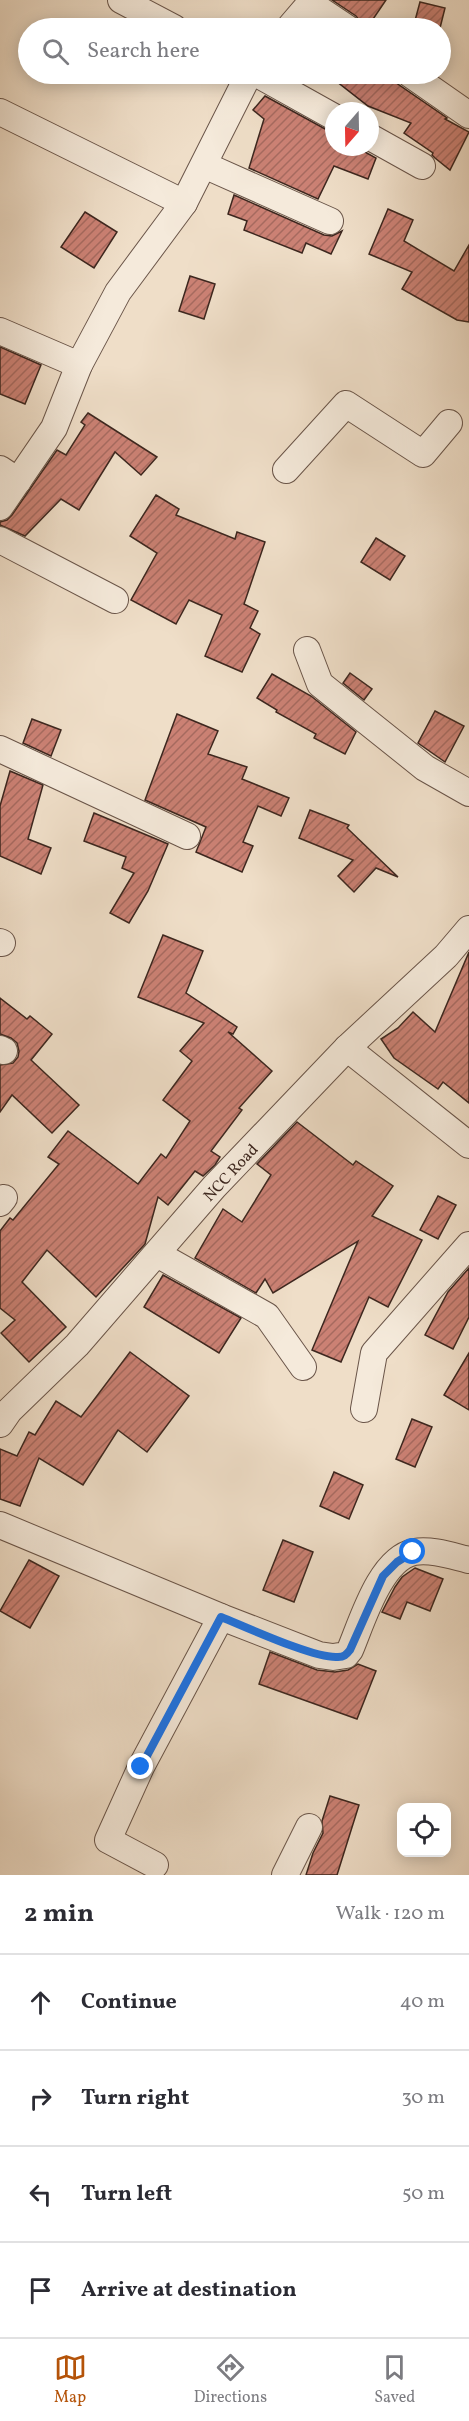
<!DOCTYPE html>
<meta charset="utf-8">
<style>
:root{--surface:#fff;--page:#f7f7f7;--text:#2b2b33;--muted:#7c7c81;--line:#e1e1e2;--accent:#b45309}
body{margin:0;font-family:Vollkorn,serif;background:var(--page);color:var(--text)}
.controls{position:absolute;right:18px;bottom:18px;display:grid;overflow:hidden;border-radius:12px;box-shadow:0 3px 15px #0003}
.controls button{width:54px;height:54px;display:grid;place-items:center;padding:0;border:0;border-bottom:2px solid var(--line);background:var(--surface);color:var(--text);font:30px sans-serif}
.compass{position:absolute;left:325px;top:102px;width:54px;height:54px;border-radius:50%;background:var(--surface);box-shadow:0 3px 15px #0003;rotate:200deg}
.stop{position:absolute;width:18px;height:18px;margin:-14px;border:4px solid #1a73e8;border-radius:50%;background:#fff}
.stop.end{background:#1a73e8;border-color:#fff;box-shadow:0 2px 6px #0008}
.list{margin:0;padding:0;list-style:none}
h2{display:flex;justify-content:space-between;align-items:center;height:78px;margin:0;padding:0 24px;font-size:26px}
h2 small{font-size:20px;font-weight:400;color:var(--muted)}
.list li{display:grid;grid-template-columns:39px 1fr auto;gap:18px;align-items:center;box-sizing:border-box;height:96px;padding:0 24px;border-top:2px solid var(--line)}
.list b{display:block;font-size:22px;white-space:nowrap}
.list em{font-size:20px;font-style:normal;color:var(--muted)}
.icon{flex:none;width:33px;height:33px;fill:none;stroke:currentColor;stroke-width:2;stroke-linecap:round;stroke-linejoin:round}
.map{position:relative;flex:none;width:469px;height:1875px;overflow:hidden}
.search{position:absolute;background:var(--surface);box-shadow:0 3px 15px #0003;left:18px;right:18px;top:18px;height:66px;display:flex;align-items:center;gap:15px;box-sizing:border-box;padding:0 21px;border-radius:33px;color:var(--muted);font-size:22px}
.sheet{height:462px;background:var(--surface)}
nav{display:flex;justify-content:space-around;align-items:center;box-sizing:border-box;height:84px;border-top:2px solid var(--line);background:var(--surface);font-size:16px;color:var(--muted)}
nav a{display:grid;justify-items:center;gap:3px}
nav .on{color:var(--accent)}
.map>svg:first-child{display:block}
.building{fill:url(#building-hatch);stroke:#3d271f;stroke-width:1.5}
.lines{fill:none;stroke-linecap:round;stroke-linejoin:round}
.minor-casing{stroke:#6a5549;stroke-width:28}
.minor{stroke:#f5eadb;stroke-width:26}
.route{stroke:#1a73e8;stroke-width:8}
.labels{text-anchor:middle;stroke-width:5;stroke-linejoin:round;paint-order:stroke}
.street-label{font-size:16px;fill:#3d271f;stroke:#f5eadb}
</style>
<div class="map">
<svg width="469" height="1875" viewBox="0 0 469 1875">
<defs>
<pattern id="building-hatch" width="6" height="6" patternUnits="userSpaceOnUse" patternTransform="scale(1.5)"><rect width="6" height="6" fill="#cb8174"/><path d="M-1 1l2-2M0 6l6-6M5 7l2-2" fill="none" stroke="#a66a5f"/></pattern>
</defs>
<rect width="100%" height="100%" fill="#efdec8"/>
<filter id="stains"><feTurbulence type="fractalNoise" baseFrequency=".00333" numOctaves="4"/><feColorMatrix values="0 0 0 0 .2 0 0 0 0 .09 0 0 0 0 .02 0 0 0 .5 -.17"/></filter>
<radialGradient id="worn" r=".72"><stop offset=".6" stop-color="#630" stop-opacity="0"/><stop offset="1" stop-color="#630" stop-opacity=".3"/></radialGradient>
<g class="building">
<path d="M 332,0 L 386,0 L 367,28 L 362,28 L 360,21 L 356,16 Z"/>
<path d="M 420,2 L 445,8 L 440,28 L 413,28 Z"/>
<path d="M 327,74 L 395,74 L 392,80 L 447,118 L 445,119 L 469,132 L 450,170 L 435,158 L 432,155 L 433,153 L 404,133 L 411,123 L 368,106 Z"/>
<path d="M 265,96 L 327,130 L 334,132 L 334,147 L 356,147 L 376,158 L 368,179 L 334,166 L 318,199 L 249,168 L 264,119 L 253,110 Z"/>
<path d="M 234,195 L 324,235 L 332,236 L 342,231 L 331,254 L 306,243 L 302,253 L 244,230 L 247,221 L 228,214 Z"/>
<path d="M 388,209 L 413,220 L 404,241 L 454,271 L 469,245 L 469,322 L 457,320 L 402,289 L 412,272 L 369,254 Z"/>
<path d="M 85,212 L 117,232 L 94,268 L 61,247 Z"/>
<path d="M 190,276 L 215,284 L 204,319 L 179,311 Z"/>
<path d="M 0,347 L 41,365 L 25,404 L 0,394 Z"/>
<path d="M 88,413 L 157,457 L 141,475 L 115,452 L 79,510 L 61,499 L 25,536 L 0,525 L 0,522 L 7,520 L 12,515 L 57,450 L 66,455 L 85,425 L 81,422 Z"/>
<path d="M 156,495 L 179,509 L 176,515 L 235,539 L 237,532 L 265,542 L 244,604 L 258,611 L 250,628 L 260,634 L 242,672 L 205,656 L 222,615 L 189,600 L 176,624 L 131,600 L 157,553 L 130,536 Z"/>
<path d="M 376,538 L 405,556 L 390,580 L 361,562 Z"/>
<path d="M 350,673 L 372,689 L 364,700 L 343,683 Z"/>
<path d="M 272,674 L 311,696 L 356,732 L 345,754 L 314,738 L 316,734 L 276,712 L 277,710 L 257,698 Z"/>
<path d="M 435,711 L 464,726 L 445,762 L 418,743 Z"/>
<path d="M 177,714 L 218,731 L 208,754 L 247,767 L 242,779 L 289,798 L 281,816 L 258,806 L 243,842 L 253,846 L 242,872 L 196,852 L 206,827 L 145,800 Z"/>
<path d="M 32,719 L 61,730 L 51,756 L 23,743 Z"/>
<path d="M 10,771 L 43,785 L 28,839 L 51,848 L 41,874 L 0,856 L 0,806 Z"/>
<path d="M 310,810 L 349,825 L 347,828 L 398,877 L 376,868 L 354,892 L 338,876 L 353,860 L 299,838 Z"/>
<path d="M 94,813 L 168,844 L 148,891 L 129,923 L 110,913 L 134,873 L 122,868 L 126,857 L 84,841 Z"/>
<path d="M 163,935 L 203,951 L 186,993 L 237,1027 L 233,1034 L 228,1032 L 272,1071 L 239,1108 L 242,1110 L 211,1151 L 220,1157 L 215,1165 L 203,1176 L 195,1171 L 168,1205 L 158,1197 L 145,1244 L 96,1297 L 47,1250 L 22,1282 L 66,1327 L 29,1362 L 1,1333 L 15,1320 L 0,1308 L 0,1231 L 10,1218 L 13,1220 L 59,1164 L 48,1157 L 68,1131 L 138,1184 L 161,1154 L 166,1158 L 190,1121 L 163,1100 L 192,1061 L 180,1051 L 204,1023 L 138,997 Z"/>
<path d="M 469,952 L 469,1103 L 443,1082 L 438,1089 L 394,1058 L 381,1039 L 398,1028 L 413,1012 L 435,1032 Z"/>
<path d="M 0,998 L 27,1019 L 30,1016 L 52,1034 L 31,1060 L 79,1105 L 52,1133 L 12,1095 L 0,1112 L 0,1065 L 13,1063 L 18,1057 L 19,1051 L 17,1043 L 11,1038 L 0,1034 Z"/>
<path d="M 297,1122 L 353,1165 L 356,1161 L 393,1186 L 372,1216 L 422,1240 L 388,1307 L 369,1297 L 341,1362 L 312,1350 L 358,1241 L 273,1293 L 265,1279 L 256,1293 L 195,1258 L 223,1209 L 242,1222 L 271,1175 L 257,1164 Z"/>
<path d="M 438,1196 L 456,1205 L 438,1239 L 420,1230 Z"/>
<path d="M 469,1268 L 469,1317 L 453,1349 L 425,1335 L 448,1292 Z"/>
<path d="M 163,1275 L 241,1318 L 219,1353 L 144,1307 Z"/>
<path d="M 130,1352 L 189,1396 L 147,1452 L 118,1430 L 83,1485 L 39,1458 L 20,1506 L 0,1499 L 0,1449 L 17,1456 L 29,1432 L 35,1435 L 56,1401 L 81,1417 Z"/>
<path d="M 469,1353 L 469,1410 L 444,1395 Z"/>
<path d="M 412,1419 L 432,1427 L 415,1467 L 396,1459 Z"/>
<path d="M 334,1472 L 363,1485 L 349,1519 L 320,1506 Z"/>
<path d="M 283,1540 L 313,1552 L 294,1602 L 263,1590 Z"/>
<path d="M 29,1560 L 59,1576 L 30,1628 L 0,1611 Z"/>
<path d="M 415,1568 L 443,1579 L 430,1611 L 407,1602 L 400,1619 L 382,1612 L 395,1587 L 402,1577 Z"/>
<path d="M 270,1652 L 317,1670 L 335,1672 L 348,1670 L 358,1664 L 376,1671 L 357,1719 L 259,1684 Z"/>
<path d="M 330,1796 L 359,1805 L 337,1875 L 306,1875 L 313,1853 L 323,1833 L 322,1821 Z"/>
</g>
<g class="lines">
<g class="minor-casing">
<g id="minor">
<path d="M 121,0 L 174,28"/>
<path d="M 311,4 L 347,28"/>
<path d="M 289,28 L 313,0"/>
<path d="M 257,74 L 334,117"/>
<path d="M 410,74 L 469,115"/>
<path d="M 0,112 L 184,203"/>
<path d="M 370,137 L 422,166"/>
<path d="M 204,165 L 330,221"/>
<path d="M 0,331 L 79,365"/>
<path d="M 0,469 L 18,481"/>
<path d="M 286,470 L 346,404 L 423,454 L 449,423"/>
<path d="M 0,507 L 54,428 L 79,365 L 118,292 L 184,203 L 249,74"/>
<path d="M 0,540 L 115,600"/>
<path d="M 307,650 L 320,684 L 425,768 L 469,793"/>
<path d="M 0,749 L 187,836"/>
<path d="M 0,942 L 2,943"/>
<path d="M 347,1048 L 469,1145"/>
<path d="M 0,1049 L 4,1051"/>
<path d="M 0,1203 L 4,1198"/>
<path d="M 157,1254 L 267,1316 L 303,1367"/>
<path d="M 364,1409 L 374,1353 L 469,1245"/>
<path d="M 0,1424 L 9,1411 L 77,1345 L 214,1187 L 347,1048 L 446,956 L 469,929"/>
<path d="M 0,1525 L 221,1617 L 319,1655 L 333,1657 L 346,1655 L 350,1650 C 362,1622 380,1559 414,1552 C 432,1549 452,1556 469,1560"/>
<path d="M 155,1865 L 108,1840 L 141,1767 L 221,1617"/>
<path d="M 285,1875 L 309,1827"/>
</g>
</g>
<use href="#minor" class="minor"/>
</g>
<g class="lines">
<path class="route" d="M 141,1767 L 221,1617 C 246,1627 315,1659 338,1657 C 344,1657 346,1655 350,1650 L 383,1576 L 397,1562 L 413,1552"/>
</g>
<g class="labels">
<g class="street-label">
<text transform="translate(230 1172) rotate(-47)" y="6">NCC Road</text>
</g>
</g>
<rect width="100%" height="100%" filter="url(#stains)"/>
<rect width="100%" height="100%" fill="url(#worn)"/>
</svg>
<div class="controls">
<button><svg class="icon" aria-label="locate" viewBox="0 0 24 24"><circle cx="12" cy="12" r="6"/><path d="M12 2v4M12 18v4M2 12h4M18 12h4"/></svg></button>
</div>
<svg class="compass" viewBox="-18 -18 36 36"><path d="M0-13l5 13h-10z" fill="#e53935"/><path d="M0 13l5-13h-10z" fill="#7c7c81"/></svg>
<div class="stop" style="left:413px;top:1552px"></div>
<div class="stop end" style="left:141px;top:1767px"></div>
<div class="search"><svg class="icon" aria-label="search" viewBox="0 0 24 24"><circle cx="10" cy="10" r="6"/><path d="M15 15l6 6"/></svg>Search here</div>
</div>
<section class="sheet">
<h2>2 min<small>Walk · 120 m</small></h2>
<ul class="list">
<li><svg class="icon" aria-label="ahead" viewBox="0 0 24 24"><path d="M12 20V5M6 11l6-6 6 6"/></svg><div><b>Continue</b></div><em>40 m</em></li>
<li><svg class="icon" aria-label="right" viewBox="0 0 24 24"><path d="M7 20v-9h11M14 6l5 5-5 5"/></svg><div><b>Turn right</b></div><em>30 m</em></li>
<li><svg class="icon" aria-label="left" viewBox="0 0 24 24"><path d="M17 20v-9H6M10 6l-5 5 5 5"/></svg><div><b>Turn left</b></div><em>50 m</em></li>
<li><svg class="icon" aria-label="arrive" viewBox="0 0 24 24"><path d="M6 21V4h12l-3 4 3 4H6"/></svg><div><b>Arrive at destination</b></div></li>
</ul>
</section>
<nav>
<a class="on"><svg class="icon" aria-label="map" viewBox="0 0 24 24"><path d="M3 6l6-2 6 2 6-2v14l-6 2-6-2-6 2zM9 4v14M15 6v14"/></svg>Map</a>
<a><svg class="icon" aria-label="directions" viewBox="0 0 24 24"><path d="M12 3l9 9-9 9-9-9zM9 14v-3h6M13 9l2 2-2 2"/></svg>Directions</a>
<a><svg class="icon" aria-label="saved" viewBox="0 0 24 24"><path d="M7 4h10v16l-5-4-5 4z"/></svg>Saved</a>
</nav>
